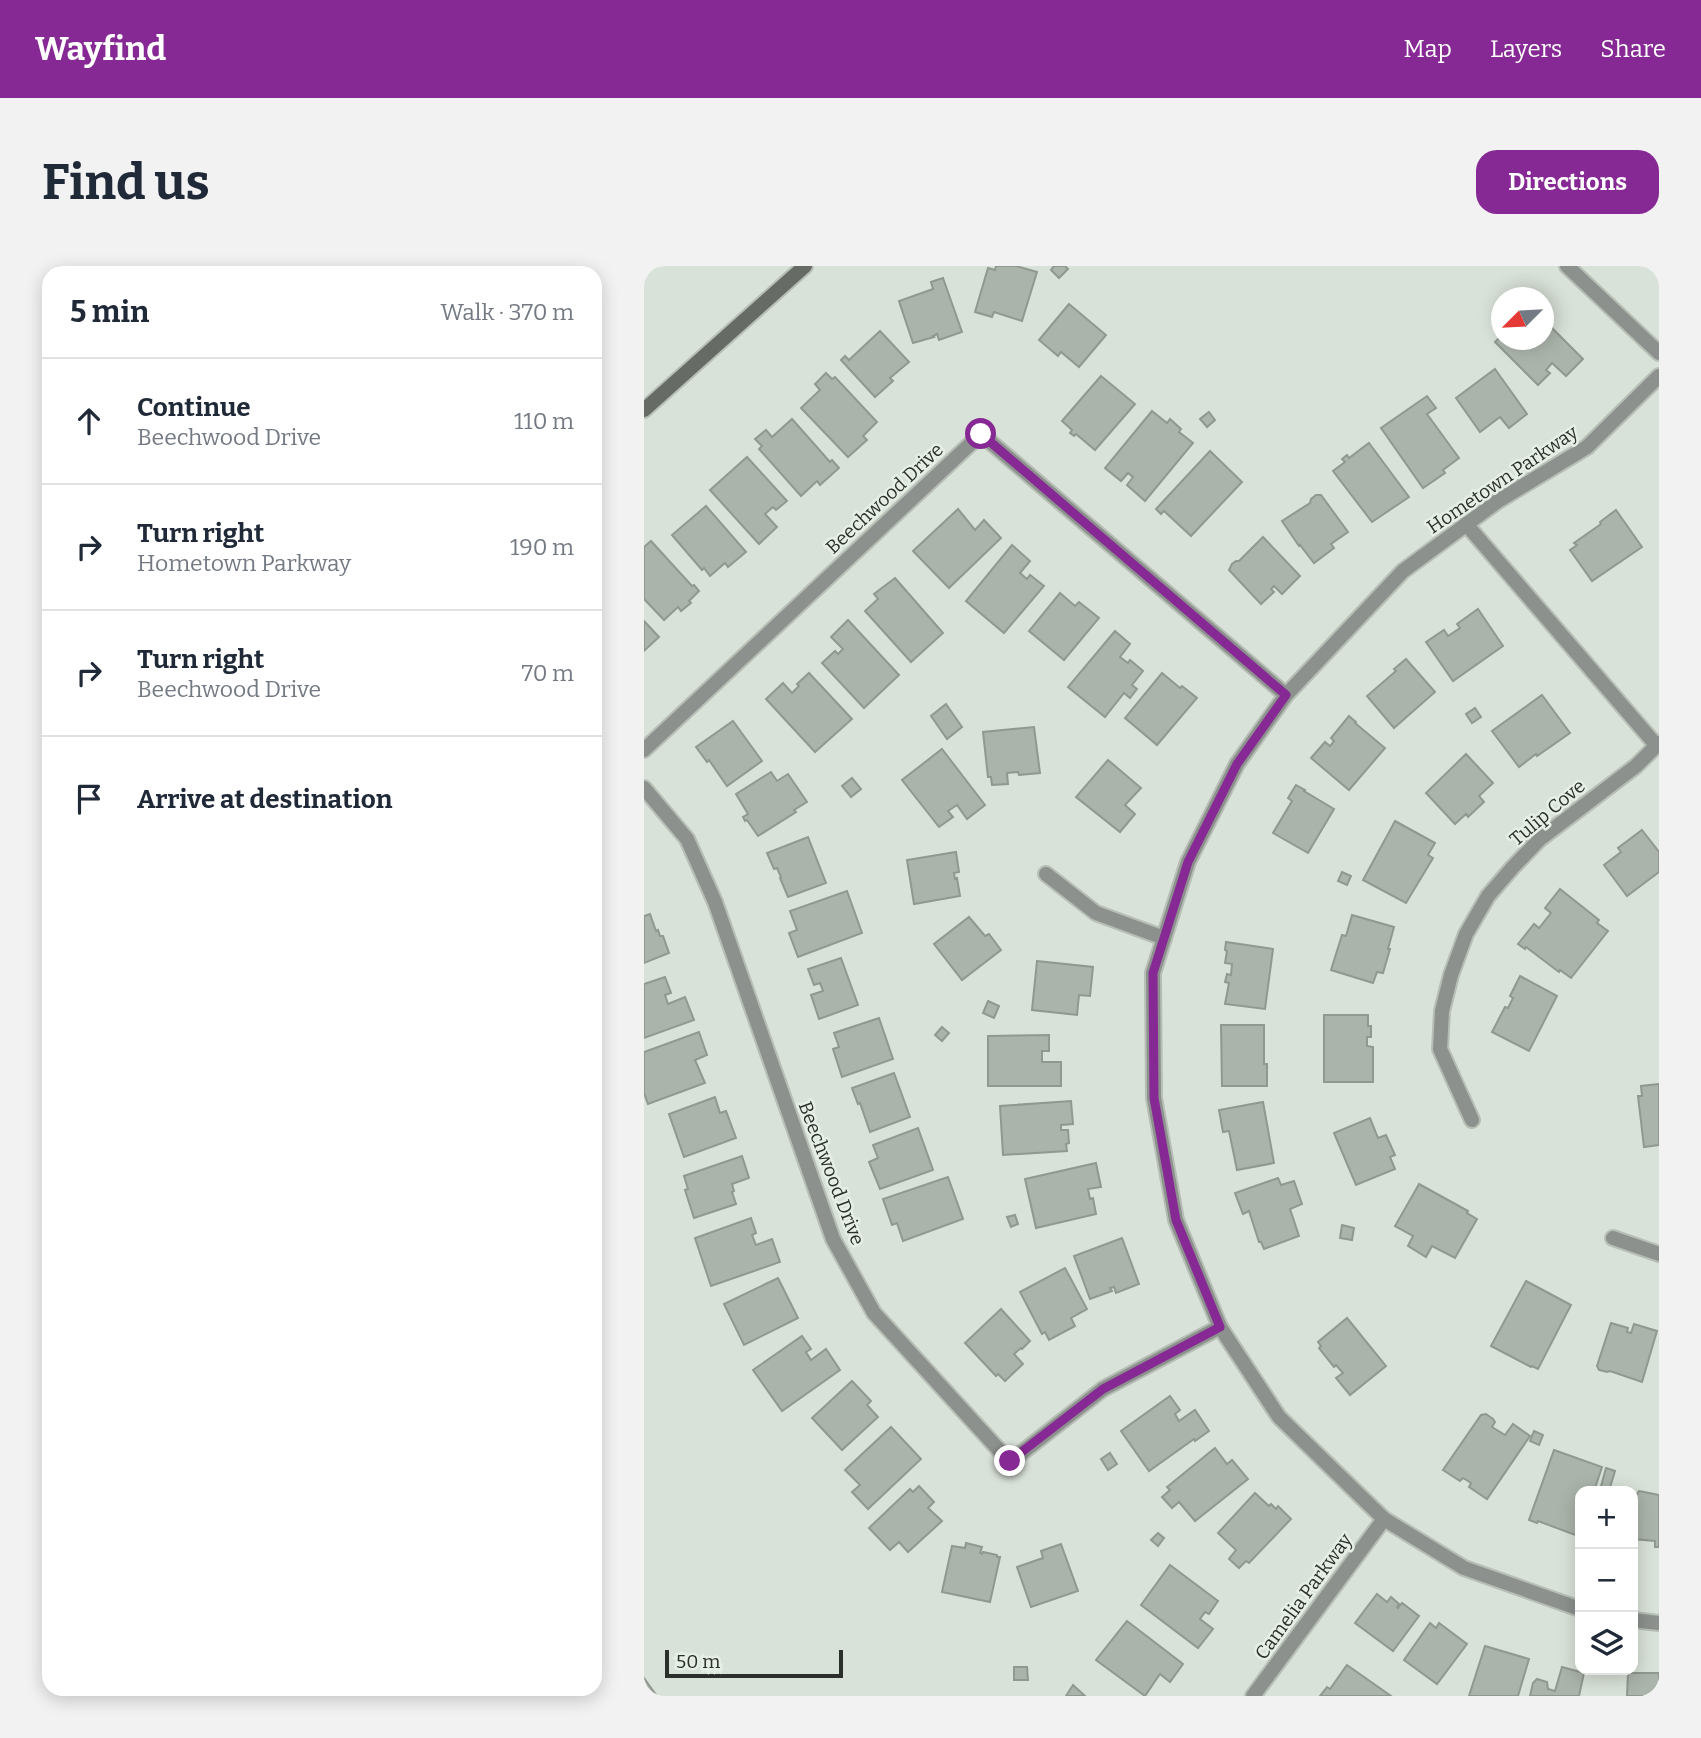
<!DOCTYPE html>
<meta charset="utf-8">
<style>
:root{--surface:#fff;--page:#f2f2f3;--text:#1f2937;--muted:#747a83;--line:#e0e1e3;--accent:#872994}
body{margin:0;font-family:Bitter,serif;background:var(--page);color:var(--text)}
.controls{position:absolute;right:21px;bottom:21px;display:grid;overflow:hidden;border-radius:14px;box-shadow:0 4px 18px #0003}
.controls button{width:63px;height:63px;display:grid;place-items:center;padding:0;border:0;border-bottom:2px solid var(--line);background:var(--surface);color:var(--text);font:35px sans-serif}
.compass{position:absolute;left:847px;top:21px;width:63px;height:63px;border-radius:50%;background:var(--surface);box-shadow:0 4px 18px #0003;rotate:246deg}
.scale{position:absolute;left:21px;bottom:18px;width:178px;box-sizing:border-box;padding-left:7px;border:4px solid #2b2f2b;border-top:0;font-size:19px;line-height:24px;white-space:nowrap;color:#2b2f2b;-webkit-text-stroke:5px #e6efe5;paint-order:stroke}
.stop{position:absolute;width:21px;height:21px;margin:-16px;border:5px solid #872994;border-radius:50%;background:#fff}
.stop.end{background:#872994;border-color:#fff;box-shadow:0 2px 7px #0008}
.list{margin:0;padding:0;list-style:none}
h2{display:flex;justify-content:space-between;align-items:center;height:91px;margin:0;padding:0 28px;font-size:30px}
h2 small{font-size:23px;font-weight:400;color:var(--muted)}
.list li{display:grid;grid-template-columns:46px 1fr auto;gap:21px;align-items:center;box-sizing:border-box;height:126px;padding:0 28px;border-top:2px solid var(--line)}
.list b{display:block;font-size:26px;white-space:nowrap}
.list p{margin:0;font-size:23px;white-space:nowrap;color:var(--muted)}
.list em{font-size:23px;font-style:normal;color:var(--muted)}
.icon{flex:none;width:38px;height:38px;fill:none;stroke:currentColor;stroke-width:2;stroke-linecap:round;stroke-linejoin:round}
.map{position:relative;flex:none;width:1015px;height:1430px;overflow:hidden;border-radius:21px}
header{display:flex;align-items:center;gap:42px;box-sizing:border-box;height:98px;padding:0 35px;background:var(--accent);color:#fff}
header strong{font-size:33px}
nav{display:flex;gap:38px;margin-inline-start:auto;font-size:24px}
.intro{display:flex;align-items:center;justify-content:space-between;box-sizing:border-box;height:168px;padding:0 42px}
h1{margin:0;font-size:49px}
.button{padding:18px 32px;border-radius:21px;background:var(--accent);color:#fff;font-size:24px;font-weight:700}
main{display:flex;gap:42px;padding:0 42px}
aside{flex:1;background:var(--surface);border-radius:21px;box-shadow:0 4px 18px #0003}
.map>svg:first-child{display:block}
.building{fill:#abb4aa;stroke:#90988f;stroke-width:2}
.lines{fill:none;stroke-linecap:round;stroke-linejoin:round}
.street-casing{stroke:#b6beb5;stroke-width:18}
.secondary-casing{stroke:#b6beb5;stroke-width:18}
.street{stroke:#8d918d;stroke-width:14}
.secondary{stroke:#666b65;stroke-width:14}
.route{stroke:#872994;stroke-width:9}
.labels{text-anchor:middle;stroke-width:5;stroke-linejoin:round;paint-order:stroke}
.street-label{font-size:19px;fill:#2b2f2b;stroke:#e6efe5}
</style>
<header>
<strong>Wayfind</strong>
<nav><a>Map</a><a>Layers</a><a>Share</a></nav>
</header>
<div class="intro"><h1>Find us</h1><a class="button">Directions</a></div>
<main>
<aside>
<h2>5 min<small>Walk · 370 m</small></h2>
<ul class="list">
<li><svg class="icon" aria-label="ahead" viewBox="0 0 24 24"><path d="M12 20V5M6 11l6-6 6 6"/></svg><div><b>Continue</b><p>Beechwood Drive</p></div><em>110 m</em></li>
<li><svg class="icon" aria-label="right" viewBox="0 0 24 24"><path d="M7 20v-9h11M14 6l5 5-5 5"/></svg><div><b>Turn right</b><p>Hometown Parkway</p></div><em>190 m</em></li>
<li><svg class="icon" aria-label="right" viewBox="0 0 24 24"><path d="M7 20v-9h11M14 6l5 5-5 5"/></svg><div><b>Turn right</b><p>Beechwood Drive</p></div><em>70 m</em></li>
<li><svg class="icon" aria-label="arrive" viewBox="0 0 24 24"><path d="M6 21V4h12l-3 4 3 4H6"/></svg><div><b>Arrive at destination</b></div></li>
</ul>
</aside>
<div class="map">
<svg width="1015" height="1430" viewBox="0 0 1015 1430">
<rect width="100%" height="100%" fill="#d9e2d8"/>
<g class="building">
<path d="M 352,0 L 372,0 L 393,6 L 378,55 L 350,46 L 348,51 L 331,46 L 344,2 L 351,4 Z"/>
<path d="M 410,0 L 421,0 L 424,3 L 415,12 L 407,4 Z"/>
<path d="M 299,12 L 318,66 L 295,74 L 293,68 L 289,70 L 290,71 L 269,77 L 255,35 L 289,23 L 287,16 Z"/>
<path d="M 425,38 L 462,69 L 435,101 L 417,86 L 414,90 L 395,74 Z"/>
<path d="M 900,54 L 939,93 L 922,110 L 908,97 L 902,104 L 906,107 L 894,119 L 851,76 L 858,69 L 858,74 L 900,74 Z"/>
<path d="M 236,65 L 265,96 L 246,112 L 249,115 L 231,131 L 197,94 L 201,90 L 205,94 Z"/>
<path d="M 851,103 L 883,148 L 865,162 L 856,151 L 836,166 L 812,132 Z"/>
<path d="M 182,107 L 188,113 L 191,111 L 233,156 L 219,170 L 223,174 L 204,191 L 157,142 L 176,124 L 171,118 Z"/>
<path d="M 457,110 L 491,138 L 451,184 L 432,168 L 430,170 L 426,167 L 428,164 L 418,155 Z"/>
<path d="M 783,130 L 792,142 L 783,148 L 815,192 L 799,204 L 801,207 L 779,222 L 737,162 Z"/>
<path d="M 508,145 L 523,157 L 526,153 L 537,163 L 535,166 L 549,177 L 501,235 L 483,219 L 489,211 L 484,207 L 477,215 L 461,202 Z"/>
<path d="M 565,146 L 571,154 L 563,161 L 556,153 Z"/>
<path d="M 148,153 L 186,196 L 188,194 L 195,202 L 176,219 L 173,215 L 157,230 L 115,183 L 118,180 L 111,173 L 122,164 L 128,171 Z"/>
<path d="M 725,177 L 765,231 L 728,256 L 689,205 L 701,196 L 698,193 L 703,189 L 705,192 Z"/>
<path d="M 566,185 L 598,216 L 547,270 L 520,245 L 517,248 L 512,243 Z"/>
<path d="M 103,191 L 143,235 L 132,244 L 129,241 L 121,248 L 133,261 L 115,278 L 66,224 Z"/>
<path d="M 672,229 L 677,229 L 704,266 L 687,278 L 690,282 L 670,297 L 656,279 L 655,280 L 638,255 L 666,237 L 667,233 Z"/>
<path d="M 62,240 L 102,286 L 84,301 L 81,297 L 66,310 L 60,302 L 58,304 L 28,269 Z"/>
<path d="M 314,243 L 331,264 L 340,254 L 357,272 L 305,322 L 269,285 Z"/>
<path d="M 972,244 L 998,281 L 948,315 L 926,284 L 933,279 L 930,277 L 957,258 L 956,256 Z"/>
<path d="M 619,271 L 656,310 L 638,328 L 630,320 L 627,323 L 630,326 L 617,338 L 585,304 L 588,298 L 592,295 L 595,295 Z"/>
<path d="M 7,275 L 48,320 L 50,319 L 55,325 L 45,335 L 47,337 L 37,345 L 34,341 L 20,354 L 0,333 L 0,281 Z"/>
<path d="M 368,279 L 386,295 L 376,307 L 383,313 L 386,309 L 400,320 L 360,367 L 322,335 Z"/>
<path d="M 251,312 L 299,367 L 267,396 L 221,345 L 234,333 L 230,328 Z"/>
<path d="M 416,327 L 431,340 L 435,336 L 455,352 L 420,394 L 385,365 Z"/>
<path d="M 834,343 L 859,380 L 809,415 L 782,376 L 800,364 L 804,370 L 816,362 L 813,358 Z"/>
<path d="M 204,354 L 255,409 L 220,442 L 178,397 L 191,385 L 194,388 L 199,383 L 187,371 Z"/>
<path d="M 0,355 L 15,371 L 0,385 Z"/>
<path d="M 471,365 L 486,378 L 476,391 L 484,397 L 486,394 L 499,405 L 488,419 L 493,423 L 486,432 L 480,427 L 461,451 L 424,421 Z"/>
<path d="M 762,393 L 791,426 L 750,462 L 723,430 L 752,405 L 750,403 Z"/>
<path d="M 165,407 L 208,453 L 171,486 L 122,433 L 139,417 L 148,427 L 155,420 L 153,418 Z"/>
<path d="M 518,407 L 536,422 L 538,420 L 553,432 L 513,479 L 481,452 Z"/>
<path d="M 898,429 L 926,467 L 893,490 L 892,488 L 875,501 L 848,465 Z"/>
<path d="M 302,438 L 318,461 L 303,473 L 287,450 Z"/>
<path d="M 831,442 L 837,451 L 828,457 L 822,448 Z"/>
<path d="M 705,450 L 712,456 L 711,457 L 741,482 L 705,524 L 667,492 L 681,476 L 686,480 L 690,475 L 687,472 Z"/>
<path d="M 89,455 L 118,495 L 83,520 L 65,494 L 63,496 L 52,481 Z"/>
<path d="M 390,461 L 396,507 L 375,509 L 374,506 L 363,507 L 364,518 L 348,519 L 347,511 L 344,511 L 339,466 Z"/>
<path d="M 298,483 L 341,539 L 323,553 L 313,539 L 304,545 L 309,551 L 295,561 L 258,514 Z"/>
<path d="M 822,488 L 849,517 L 835,530 L 840,536 L 824,551 L 822,548 L 811,558 L 782,527 Z"/>
<path d="M 464,494 L 497,522 L 481,539 L 491,548 L 476,566 L 432,531 Z"/>
<path d="M 127,506 L 133,515 L 144,508 L 163,536 L 150,544 L 152,546 L 114,570 L 103,554 L 101,555 L 99,551 L 104,548 L 92,528 Z"/>
<path d="M 208,512 L 217,523 L 207,531 L 198,520 Z"/>
<path d="M 652,519 L 661,524 L 660,525 L 690,543 L 664,587 L 629,567 L 648,535 L 644,532 Z"/>
<path d="M 751,555 L 791,577 L 784,589 L 789,592 L 762,637 L 719,614 Z"/>
<path d="M 998,564 L 1015,586 L 1015,606 L 983,630 L 960,599 L 977,586 L 974,582 Z"/>
<path d="M 164,571 L 182,617 L 144,631 L 136,612 L 137,611 L 133,602 L 130,603 L 123,587 Z"/>
<path d="M 312,586 L 315,606 L 310,607 L 311,613 L 313,612 L 316,630 L 270,638 L 263,594 Z"/>
<path d="M 698,606 L 707,610 L 703,619 L 694,615 Z"/>
<path d="M 916,623 L 955,654 L 953,657 L 964,665 L 927,712 L 916,704 L 915,706 L 882,681 L 881,683 L 874,678 L 890,658 L 895,662 L 907,647 L 901,642 Z"/>
<path d="M 203,625 L 218,667 L 154,691 L 145,667 L 153,664 L 146,645 Z"/>
<path d="M 6,648 L 12,665 L 14,664 L 16,670 L 19,670 L 25,687 L 0,697 L 0,650 Z"/>
<path d="M 708,649 L 750,661 L 744,683 L 746,683 L 739,707 L 733,706 L 729,717 L 687,704 L 698,669 L 702,670 Z"/>
<path d="M 325,651 L 341,670 L 345,668 L 357,684 L 318,714 L 290,678 Z"/>
<path d="M 582,676 L 629,683 L 621,743 L 581,738 L 585,717 L 581,716 L 583,708 L 587,709 L 588,698 L 581,697 L 583,685 L 581,684 Z"/>
<path d="M 197,692 L 214,739 L 175,753 L 167,729 L 179,725 L 176,717 L 170,719 L 164,703 Z"/>
<path d="M 393,695 L 449,701 L 446,730 L 435,729 L 433,749 L 388,744 Z"/>
<path d="M 876,710 L 913,730 L 885,785 L 848,766 L 861,741 L 864,742 L 869,732 L 866,730 Z"/>
<path d="M 21,711 L 27,727 L 21,729 L 24,738 L 41,731 L 50,754 L 0,772 L 0,718 Z"/>
<path d="M 344,735 L 355,740 L 350,752 L 339,747 Z"/>
<path d="M 680,749 L 724,749 L 724,760 L 727,760 L 727,771 L 723,771 L 723,780 L 729,781 L 729,816 L 680,816 Z"/>
<path d="M 235,752 L 249,793 L 198,811 L 189,783 L 195,781 L 190,767 Z"/>
<path d="M 577,759 L 620,759 L 620,798 L 623,798 L 623,820 L 578,820 Z"/>
<path d="M 298,761 L 305,767 L 298,775 L 291,769 Z"/>
<path d="M 55,766 L 63,789 L 51,794 L 61,817 L 4,838 L 0,827 L 0,786 Z"/>
<path d="M 405,769 L 405,785 L 398,785 L 398,796 L 417,796 L 417,820 L 344,820 L 344,770 Z"/>
<path d="M 250,807 L 266,851 L 226,866 L 216,837 L 214,838 L 208,822 Z"/>
<path d="M 1015,818 L 1015,879 L 1000,881 L 994,830 L 998,830 L 997,820 Z"/>
<path d="M 71,831 L 76,847 L 82,845 L 92,872 L 40,891 L 25,848 Z"/>
<path d="M 427,835 L 429,858 L 417,859 L 417,864 L 424,864 L 425,877 L 422,878 L 423,885 L 359,889 L 356,840 Z"/>
<path d="M 619,836 L 630,897 L 593,904 L 585,865 L 579,866 L 575,844 Z"/>
<path d="M 726,852 L 734,872 L 742,869 L 751,889 L 746,891 L 751,903 L 712,919 L 690,867 Z"/>
<path d="M 274,862 L 289,904 L 236,923 L 225,896 L 234,892 L 229,879 Z"/>
<path d="M 98,890 L 105,912 L 88,918 L 90,925 L 88,926 L 92,938 L 50,952 L 41,924 L 44,923 L 40,910 Z"/>
<path d="M 452,897 L 457,921 L 444,923 L 446,933 L 449,932 L 452,948 L 392,962 L 381,913 Z"/>
<path d="M 304,911 L 319,953 L 259,975 L 253,957 L 248,959 L 239,933 Z"/>
<path d="M 634,912 L 637,919 L 650,915 L 658,938 L 646,943 L 655,970 L 620,983 L 617,976 L 615,976 L 605,945 L 599,948 L 591,927 Z"/>
<path d="M 775,918 L 824,945 L 823,947 L 833,953 L 811,992 L 788,980 L 782,991 L 764,980 L 769,970 L 751,960 Z"/>
<path d="M 371,949 L 374,958 L 367,961 L 363,951 Z"/>
<path d="M 107,952 L 112,967 L 108,969 L 112,979 L 128,973 L 136,996 L 67,1020 L 51,972 Z"/>
<path d="M 698,959 L 710,962 L 708,974 L 696,972 Z"/>
<path d="M 478,972 L 495,1018 L 472,1027 L 470,1021 L 466,1022 L 468,1025 L 446,1033 L 430,990 Z"/>
<path d="M 421,1002 L 443,1043 L 427,1052 L 431,1060 L 405,1074 L 401,1066 L 398,1068 L 376,1026 Z"/>
<path d="M 134,1012 L 154,1052 L 100,1079 L 80,1038 Z"/>
<path d="M 882,1015 L 927,1039 L 894,1103 L 888,1100 L 887,1101 L 847,1080 Z"/>
<path d="M 357,1043 L 386,1075 L 378,1083 L 377,1082 L 370,1088 L 379,1098 L 361,1115 L 354,1108 L 352,1110 L 321,1077 Z"/>
<path d="M 703,1052 L 742,1100 L 706,1129 L 692,1112 L 699,1107 L 692,1099 L 690,1101 L 675,1082 L 677,1080 L 674,1076 Z"/>
<path d="M 967,1057 L 984,1062 L 983,1066 L 987,1067 L 990,1058 L 1013,1065 L 998,1116 L 966,1105 L 963,1106 L 955,1104 L 953,1100 Z"/>
<path d="M 158,1070 L 167,1083 L 162,1086 L 167,1094 L 182,1083 L 196,1104 L 138,1145 L 109,1104 Z"/>
<path d="M 208,1115 L 227,1135 L 223,1139 L 234,1151 L 198,1184 L 168,1152 Z"/>
<path d="M 526,1130 L 536,1144 L 531,1148 L 535,1155 L 551,1144 L 565,1165 L 551,1175 L 550,1173 L 505,1205 L 477,1165 Z"/>
<path d="M 842,1148 L 849,1153 L 851,1156 L 848,1161 L 861,1169 L 869,1158 L 886,1170 L 843,1233 L 825,1221 L 827,1217 L 819,1212 L 816,1215 L 799,1204 L 837,1149 Z"/>
<path d="M 247,1161 L 277,1193 L 224,1243 L 208,1226 L 216,1219 L 201,1204 Z"/>
<path d="M 890,1165 L 899,1169 L 895,1179 L 886,1175 Z"/>
<path d="M 571,1182 L 583,1198 L 588,1194 L 604,1213 L 551,1255 L 535,1236 L 528,1242 L 518,1231 L 526,1224 L 523,1221 Z"/>
<path d="M 910,1184 L 958,1201 L 950,1225 L 936,1225 L 936,1263 L 934,1270 L 894,1255 L 893,1257 L 885,1254 Z"/>
<path d="M 466,1187 L 473,1198 L 464,1204 L 457,1193 Z"/>
<path d="M 962,1202 L 971,1205 L 965,1225 L 956,1224 Z"/>
<path d="M 275,1220 L 290,1236 L 284,1242 L 298,1255 L 264,1286 L 255,1276 L 246,1284 L 225,1262 L 266,1223 L 269,1226 Z"/>
<path d="M 995,1225 L 1015,1229 L 1015,1281 L 1011,1281 L 1011,1275 L 989,1273 L 993,1228 Z"/>
<path d="M 611,1227 L 625,1240 L 627,1238 L 632,1243 L 634,1240 L 647,1253 L 605,1297 L 602,1295 L 595,1302 L 585,1293 L 592,1284 L 574,1267 Z"/>
<path d="M 514,1267 L 520,1272 L 514,1280 L 507,1274 Z"/>
<path d="M 322,1277 L 338,1281 L 336,1287 L 338,1288 L 339,1286 L 353,1289 L 353,1291 L 356,1291 L 346,1336 L 298,1326 L 308,1280 L 321,1282 Z"/>
<path d="M 417,1278 L 434,1325 L 387,1341 L 373,1301 L 399,1292 L 397,1285 Z"/>
<path d="M 526,1299 L 574,1335 L 565,1348 L 561,1346 L 556,1353 L 569,1363 L 554,1382 L 497,1339 Z"/>
<path d="M 733,1328 L 743,1336 L 747,1331 L 755,1338 L 753,1341 L 754,1342 L 758,1337 L 775,1350 L 749,1385 L 711,1357 Z"/>
<path d="M 483,1355 L 539,1398 L 526,1416 L 516,1408 L 501,1430 L 452,1394 Z"/>
<path d="M 786,1357 L 792,1362 L 795,1357 L 823,1378 L 793,1418 L 760,1394 Z"/>
<path d="M 841,1380 L 885,1393 L 874,1430 L 825,1430 Z"/>
<path d="M 703,1399 L 747,1430 L 676,1430 L 683,1421 L 686,1423 Z"/>
<path d="M 370,1401 L 383,1401 L 384,1414 L 370,1414 Z"/>
<path d="M 918,1401 L 940,1407 L 935,1430 L 886,1430 L 889,1417 L 893,1413 L 903,1416 L 904,1423 L 911,1425 Z"/>
<path d="M 984,1407 L 1015,1407 L 1015,1430 L 983,1430 Z"/>
<path d="M 0,1412 L 12,1429 L 10,1430 L 0,1430 Z"/>
<path d="M 429,1419 L 441,1430 L 422,1430 Z"/>
</g>
<g class="lines">
<g class="street-casing">
<g id="street">
<path d="M 923,0 L 1015,87"/>
<path d="M 822,258 L 1012,479"/>
<path d="M 0,484 L 337,168 L 642,429"/>
<path d="M 0,522 L 43,573 L 71,636 L 189,973 L 230,1047 L 366,1196 L 459,1123 L 576,1061"/>
<path d="M 402,608 L 452,647 L 520,672"/>
<path d="M 828,854 L 796,783 L 798,745 L 807,709 L 822,668 L 844,630 L 869,601 L 896,573 L 992,500 L 1015,477"/>
<path d="M 969,972 L 1015,988"/>
<path d="M 936,1343 L 820,1302 L 740,1253 L 635,1151 L 576,1061 L 532,954 L 510,832 L 509,707 L 544,596 L 593,498 L 642,429 L 759,305 L 854,235 L 943,181 L 1015,110"/>
<path d="M 989,1354 L 1015,1357"/>
<path d="M 609,1430 L 740,1253"/>
</g>
</g>
<g class="secondary-casing">
<path id="secondary" d="M 0,144 L 161,0"/>
</g>
<use href="#street" class="street"/>
<use href="#secondary" class="secondary"/>
</g>
<g class="lines">
<path class="route" d="M 337,168 L 642,429 L 593,498 L 544,596 L 509,707 L 510,832 L 532,954 L 576,1061 L 459,1123 L 366,1195"/>
</g>
<g class="labels">
<g class="street-label">
<text transform="translate(858 213) rotate(-34)" y="7">Hometown Parkway</text>
<text transform="translate(240 232) rotate(-43)" y="7">Beechwood Drive</text>
<text transform="translate(903 546) rotate(-40)" y="7">Tulip Cove</text>
<text transform="translate(188 907) rotate(69)" y="7">Beechwood Drive</text>
<text transform="translate(659 1330) rotate(-54)" y="7">Camelia Parkway</text>
</g>
</g>
</svg>
<div class="controls">
<button>+</button>
<button>−</button>
<button><svg class="icon" aria-label="layers" viewBox="0 0 24 24"><path d="M12 4l9 5-9 5-9-5zM3 14l9 5 9-5"/></svg></button>
</div>
<svg class="compass" viewBox="-18 -18 36 36"><path d="M0-13l5 13h-10z" fill="#e53935"/><path d="M0 13l5-13h-10z" fill="#747a83"/></svg>
<div class="scale">50 m</div>
<div class="stop" style="left:337px;top:168px"></div>
<div class="stop end" style="left:366px;top:1195px"></div>
</div>
</main>
